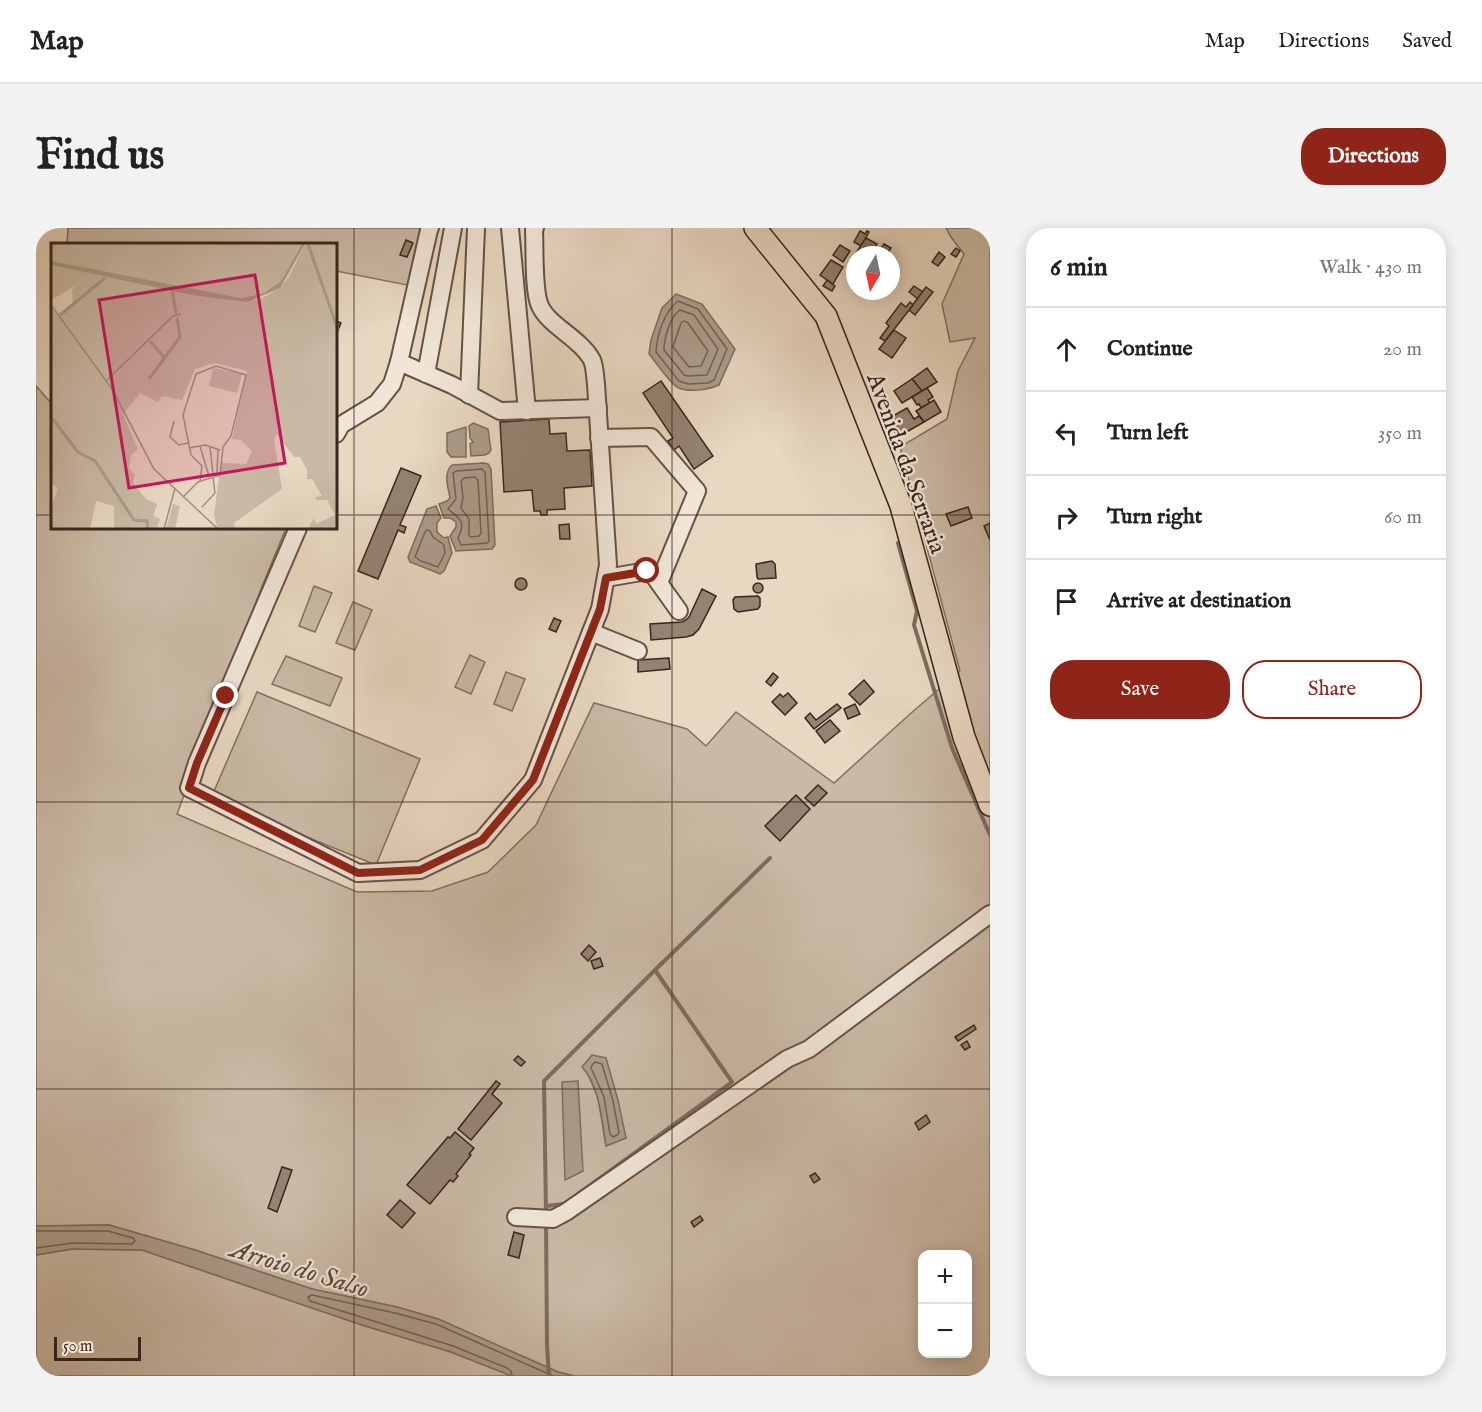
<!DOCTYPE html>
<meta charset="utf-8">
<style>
:root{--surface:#fff;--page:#f2f2f2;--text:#222;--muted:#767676;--line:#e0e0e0;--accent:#8f2418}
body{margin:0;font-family:"IM FELL English",serif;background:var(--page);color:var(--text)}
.controls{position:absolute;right:18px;bottom:18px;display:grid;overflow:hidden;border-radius:12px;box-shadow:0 3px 15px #0003}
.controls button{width:54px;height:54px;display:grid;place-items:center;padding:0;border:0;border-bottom:2px solid var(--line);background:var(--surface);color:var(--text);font:30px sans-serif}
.compass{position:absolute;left:810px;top:18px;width:54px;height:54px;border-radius:50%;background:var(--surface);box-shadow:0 3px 15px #0003;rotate:189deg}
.scale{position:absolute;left:18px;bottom:15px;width:87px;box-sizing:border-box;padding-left:6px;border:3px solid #39261d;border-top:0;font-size:16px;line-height:21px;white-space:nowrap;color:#39261d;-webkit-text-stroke:4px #f0e5d7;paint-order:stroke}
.stop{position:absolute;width:18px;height:18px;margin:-14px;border:4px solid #8f2418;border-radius:50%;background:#fff}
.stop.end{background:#8f2418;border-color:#fff;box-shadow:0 2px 6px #0008}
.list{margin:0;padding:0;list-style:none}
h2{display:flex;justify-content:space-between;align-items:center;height:78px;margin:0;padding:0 24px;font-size:26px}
h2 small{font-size:20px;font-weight:400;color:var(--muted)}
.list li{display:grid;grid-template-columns:39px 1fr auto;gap:18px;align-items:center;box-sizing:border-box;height:84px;padding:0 24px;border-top:2px solid var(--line)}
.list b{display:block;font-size:22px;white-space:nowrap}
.list em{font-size:20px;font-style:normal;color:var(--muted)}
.actions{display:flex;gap:12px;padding:18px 24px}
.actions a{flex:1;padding:14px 0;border:2px solid var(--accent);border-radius:24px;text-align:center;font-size:21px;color:var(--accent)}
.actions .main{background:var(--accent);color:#fff}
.icon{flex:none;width:33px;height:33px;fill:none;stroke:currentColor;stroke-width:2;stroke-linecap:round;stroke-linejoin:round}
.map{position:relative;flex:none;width:954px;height:1148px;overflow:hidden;border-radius:24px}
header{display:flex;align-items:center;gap:36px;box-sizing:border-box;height:84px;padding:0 30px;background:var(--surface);border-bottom:2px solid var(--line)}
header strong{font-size:28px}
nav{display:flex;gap:33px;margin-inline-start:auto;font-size:21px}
.intro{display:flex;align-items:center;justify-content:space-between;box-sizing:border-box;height:144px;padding:0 36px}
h1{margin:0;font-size:42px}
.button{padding:15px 27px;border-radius:24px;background:var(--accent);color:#fff;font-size:21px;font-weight:700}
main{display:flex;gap:36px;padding:0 36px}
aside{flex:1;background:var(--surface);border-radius:24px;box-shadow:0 3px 15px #0003}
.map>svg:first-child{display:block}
.green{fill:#cab9a5;stroke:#827061;stroke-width:1.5;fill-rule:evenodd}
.water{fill:#ac9b89;stroke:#7e6c5e;stroke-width:1.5}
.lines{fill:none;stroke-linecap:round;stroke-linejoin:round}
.shore{stroke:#726053;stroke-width:1.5}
.stream{stroke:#7e6c5e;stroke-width:4}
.building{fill:#948272;stroke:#39261d;stroke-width:1.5}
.minor-casing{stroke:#655246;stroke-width:20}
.major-casing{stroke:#39261d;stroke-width:24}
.minor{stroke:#f0e5d7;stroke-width:16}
.major{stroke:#e8d7c1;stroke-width:21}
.route{stroke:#8f2418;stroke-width:8}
.grid{fill:none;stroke:#39261d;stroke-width:1.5;stroke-opacity:0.55}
.labels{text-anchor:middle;stroke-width:4.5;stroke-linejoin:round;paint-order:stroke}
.street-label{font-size:24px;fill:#39261d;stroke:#f0e5d7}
.water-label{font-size:26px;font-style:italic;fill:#5c493d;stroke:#f0e5d7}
.inset-river{fill:none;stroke:#ac9b89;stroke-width:3}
.inset-road{fill:none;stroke:#a2907f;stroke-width:1.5}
.view{fill:#c2185b;fill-opacity:0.15;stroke:#c2185b;stroke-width:3}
.inset-edge{fill:none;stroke:#39261d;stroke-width:3}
</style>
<header>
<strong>Map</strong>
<nav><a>Map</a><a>Directions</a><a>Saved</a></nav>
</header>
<div class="intro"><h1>Find us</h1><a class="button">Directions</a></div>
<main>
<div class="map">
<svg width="954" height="1148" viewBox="0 0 954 1148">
<rect width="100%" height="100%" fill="#e8d7c1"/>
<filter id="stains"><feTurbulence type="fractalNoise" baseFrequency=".00333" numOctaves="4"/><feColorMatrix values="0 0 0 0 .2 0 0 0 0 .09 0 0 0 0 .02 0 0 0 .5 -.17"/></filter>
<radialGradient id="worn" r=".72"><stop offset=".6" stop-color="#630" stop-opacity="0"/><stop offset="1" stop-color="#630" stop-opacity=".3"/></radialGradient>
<g class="green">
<path d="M 32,0 L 397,0 L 381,59 L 300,43 L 300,16 L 31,16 Z"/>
<path d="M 910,0 L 954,0 L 954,1148 L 538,1148 L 522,1144 L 402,1091 L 361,1079 L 276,1061 L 159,1022 L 73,997 L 0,998 L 0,158 L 16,176 L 16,300 L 250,300 L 225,361 L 141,586 L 321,664 L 396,663 L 452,644 L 500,597 L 558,475 L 651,501 L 670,518 L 700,484 L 798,555 L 874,486 L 924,443 L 864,219 L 911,191 L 922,143 L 939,110 L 914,114 L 906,76 L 928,26 L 915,9 ZM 551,844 L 590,910 L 570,918 L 562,870 ZM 886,1026 L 932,1026 L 932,1126 L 886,1126 Z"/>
<path d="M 278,358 L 296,365 L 279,404 L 263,398 Z"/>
<path d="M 317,374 L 336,382 L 319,422 L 300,415 Z"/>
<path d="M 434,427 L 449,434 L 435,466 L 419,459 Z"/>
<path d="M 250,428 L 306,450 L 294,478 L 236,456 Z"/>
<path d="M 470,444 L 489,451 L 476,483 L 458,476 Z"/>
<path d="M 221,464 L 384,531 L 340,637 L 175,570 Z"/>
<path d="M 36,1021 L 106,1022 L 326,1097 L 415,1124 L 476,1148 L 0,1148 L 0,1027 Z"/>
</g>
<g class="water">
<path d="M 640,66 L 666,76 L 699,121 L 683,157 C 671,162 652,165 641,159 C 633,154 619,133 613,126 L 615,112 L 626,80 Z"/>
<path d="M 437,195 L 452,201 L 455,222 L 453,225 L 449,227 L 435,228 L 434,216 L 437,214 L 434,210 L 433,198 Z"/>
<path d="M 430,199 L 430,229 L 415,229 L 411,224 L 411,205 Z"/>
<path d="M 447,235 L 452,236 L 455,241 L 459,317 L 456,321 L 420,323 L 414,308 L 420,299 L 420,294 L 414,290 L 408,290 L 403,276 L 411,273 L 414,270 C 412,259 407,245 416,237 Z"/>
<path d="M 400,278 L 405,290 L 401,295 L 401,304 L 408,310 L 412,309 L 416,325 L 408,343 L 404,346 L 374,334 L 372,329 L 391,281 Z"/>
<path d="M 556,827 L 570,830 L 582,872 L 590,910 L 570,918 C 566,894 564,858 546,839 Z"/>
<path d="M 542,853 L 547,943 L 529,952 L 526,854 Z"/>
<path d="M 73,997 L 159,1022 L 276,1061 L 361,1079 L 402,1091 L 522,1144 L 538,1148 L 476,1148 L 415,1124 L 326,1097 L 106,1022 L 36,1021 L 0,1027 L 0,998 Z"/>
</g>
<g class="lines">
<g class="shore">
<path d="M 642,73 L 662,81 L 691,121 L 678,152 L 672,155 L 652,156 L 643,153 L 620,124 C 621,107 628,84 642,73 Z"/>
<path d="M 644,82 L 658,87 L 682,121 L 671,147 L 652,148 L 648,147 L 628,122 C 628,110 634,89 644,82 Z"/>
<path d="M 648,93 L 652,95 L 672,123 L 665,138 L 653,139 L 637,119 L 645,95 Z"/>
<path d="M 446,241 L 449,244 L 453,313 L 451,315 L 425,317 L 422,310 C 430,294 425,291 412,281 L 420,271 L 417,245 L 420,243 Z"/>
<path d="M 428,250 L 439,249 L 442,252 L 445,305 L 443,308 L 435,309 L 433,307 L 433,291 L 425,280 L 427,269 L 425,253 Z"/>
<path d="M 391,302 L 394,303 L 397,309 L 408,317 L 409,325 L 402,339 L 385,333 L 379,329 L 389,304 Z"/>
<path d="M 559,834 L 566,836 L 577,873 L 583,905 L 581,907 L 577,909 L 574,906 L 568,869 L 555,840 L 556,837 Z"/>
<path d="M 0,1003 L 72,1003 L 97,1010 L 99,1013 L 96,1016 L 36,1015 L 0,1020"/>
<path d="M 476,1148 L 475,1143 L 471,1140 L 417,1118 L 274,1073 L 272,1069 L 276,1067 L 359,1085 L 400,1096 L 517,1148"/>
</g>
<g class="stream">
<path d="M 862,315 L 881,383 L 878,397 L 916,520 L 954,607"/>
<path d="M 542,966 L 696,854 L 619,742"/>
<path d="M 510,978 L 528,976 L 531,974"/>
<path d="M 510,985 L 508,853 L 619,742 L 734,630"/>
<path d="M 510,995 L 511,1117 L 513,1148"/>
</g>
</g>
<g class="building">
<path d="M 824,3 L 829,6 L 831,3 L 833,4 L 825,18 L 818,14 Z"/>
<path d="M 830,10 L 841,16 L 839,20 L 844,22 L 841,27 L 819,27 L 819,29 L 818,28 Z"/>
<path d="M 370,12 L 377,15 L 371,29 L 364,27 Z"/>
<path d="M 848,16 L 855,20 L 850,27 L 843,24 Z"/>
<path d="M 804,17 L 814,23 L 807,34 L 797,27 Z"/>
<path d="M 920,20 L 924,23 L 920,29 L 915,26 Z"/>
<path d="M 903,24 L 909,29 L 902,38 L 896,34 Z"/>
<path d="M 795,32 L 807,39 L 797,56 L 784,47 Z"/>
<path d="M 791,52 L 799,58 L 796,63 L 787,58 Z"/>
<path d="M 878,58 L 887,64 L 882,71 L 873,64 Z"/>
<path d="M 890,59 L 897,64 L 879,87 L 873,82 Z"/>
<path d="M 874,74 L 877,77 L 849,113 L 844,110 L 853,98 L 850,95 L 865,75 L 870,79 Z"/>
<path d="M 300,93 L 305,95 L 300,107 Z"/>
<path d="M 858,102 L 870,110 L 856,130 L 843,121 Z"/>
<path d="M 891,140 L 901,154 L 886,163 L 876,151 Z"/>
<path d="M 876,151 L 886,163 L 866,175 L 858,163 Z"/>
<path d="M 625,153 L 677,228 L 658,241 L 643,218 L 638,222 L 632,213 L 637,210 L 607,165 Z"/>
<path d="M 891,160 L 897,169 L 892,172 L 894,175 L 885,180 L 883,176 L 881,177 L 876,169 Z"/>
<path d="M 898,172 L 905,184 L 888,194 L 880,183 Z"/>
<path d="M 871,180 L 878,191 L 883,188 L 888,194 L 862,209 L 858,203 L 862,201 L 855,189 Z"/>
<path d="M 513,191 L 514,206 L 530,205 L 531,223 L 554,222 L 556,258 L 528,260 L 529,281 L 511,282 L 511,287 L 505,287 L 504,283 L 498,283 L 496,262 L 468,264 L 464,194 Z"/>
<path d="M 365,240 L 385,248 L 364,297 L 370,299 L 368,305 L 362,302 L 342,351 L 322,343 Z"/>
<path d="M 932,279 L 936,290 L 915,298 L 910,286 Z"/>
<path d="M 954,295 L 954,312 L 948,298 Z"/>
<path d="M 533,296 L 534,311 L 524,311 L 523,297 Z"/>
<path d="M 736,333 L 739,336 L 740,350 L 722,351 L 721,349 L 720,336 Z"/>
<circle cx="485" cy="356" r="6"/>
<circle cx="722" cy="360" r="5"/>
<path d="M 666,361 L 680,368 L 663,401 L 657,407 L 650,409 L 615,412 L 614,396 L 646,394 L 650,392 L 653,389 Z"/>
<path d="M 722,368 L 724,370 L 724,378 L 722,381 L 702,384 L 698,381 L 697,372 L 699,369 Z"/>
<path d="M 518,390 L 525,393 L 520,404 L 513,401 Z"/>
<path d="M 633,430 L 634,441 L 602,444 L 602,432 Z"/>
<path d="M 737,445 L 742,449 L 735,458 L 730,454 Z"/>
<path d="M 828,452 L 838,464 L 824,477 L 813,466 Z"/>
<path d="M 752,465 L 761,475 L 749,487 L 736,474 L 744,466 L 747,469 Z"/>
<path d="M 801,476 L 805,480 L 778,501 L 769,490 L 774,485 L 780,492 Z"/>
<path d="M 819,476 L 824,486 L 812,491 L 808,481 Z"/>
<path d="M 794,492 L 804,503 L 789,515 L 780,503 Z"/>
<path d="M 782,557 L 791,565 L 778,578 L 769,570 Z"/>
<path d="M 760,567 L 774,581 L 744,613 L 729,598 Z"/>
<path d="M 553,717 L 560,724 L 552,733 L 545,726 Z"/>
<path d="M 564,730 L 567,738 L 558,741 L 555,733 Z"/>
<path d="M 938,797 L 940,801 L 922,813 L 919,809 Z"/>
<path d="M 931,813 L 934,819 L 929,822 L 925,817 Z"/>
<path d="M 482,828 L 489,834 L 485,838 L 478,832 Z"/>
<path d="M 460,853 L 464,856 L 456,866 L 466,875 L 435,912 L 422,901 Z"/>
<path d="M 890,887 L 894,894 L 883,902 L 879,895 Z"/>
<path d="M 419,904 L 438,920 L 433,926 L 435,927 L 420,946 L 422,948 L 417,954 L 414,952 L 394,976 L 371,957 L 412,909 L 414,910 Z"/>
<path d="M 246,939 L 256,942 L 241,984 L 232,980 Z"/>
<path d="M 779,945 L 784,951 L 778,955 L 774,948 Z"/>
<path d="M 364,972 L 379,985 L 366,1000 L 351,987 Z"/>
<path d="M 664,988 L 667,992 L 658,999 L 655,994 Z"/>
<path d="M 478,1004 L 488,1007 L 483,1030 L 472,1027 Z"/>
</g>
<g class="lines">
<g class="minor-casing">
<g id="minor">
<path d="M 474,0 L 491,183"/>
<path d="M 363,134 L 416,157 L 464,183 L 562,180"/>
<path d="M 390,146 L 417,0"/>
<path d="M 433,167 L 440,0"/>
<path d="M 300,206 L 305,197 L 341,175 L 356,156 L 363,134 L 393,2 L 394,0"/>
<path d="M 563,210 L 615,209 L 661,263 L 623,355"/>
<path d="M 262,300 L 161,535 L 153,560 L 322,645 L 384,642 L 446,612 L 497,552 L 564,381 L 572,337 L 560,156 C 559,149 559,139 556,132 C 544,110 513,98 504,78 C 497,63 499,20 498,2 L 499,0"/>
<path d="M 570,350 L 611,343 L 618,348 L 643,383"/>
<path d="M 555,404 L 602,423"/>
<path d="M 480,989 L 517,991 L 530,984 L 751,831 L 773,821 L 954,686"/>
</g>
</g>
<g class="major-casing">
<path id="major" d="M 719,0 L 790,88 L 865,278 L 928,509 L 954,577"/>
</g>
<use href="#minor" class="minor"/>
<use href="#major" class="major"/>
</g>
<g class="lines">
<path class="route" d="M 190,468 L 161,535 L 153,560 L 322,645 L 384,642 L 446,612 L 497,552 L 564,381 L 570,350 L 611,343"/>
</g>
<path class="grid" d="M 318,0 L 318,1148M 636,0 L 636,1148M 0,287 L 16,287M 300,287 L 954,287M 0,574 L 954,574M 0,861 L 954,861"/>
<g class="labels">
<g class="street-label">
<text transform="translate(871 235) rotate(70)" y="8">Avenida da Serraria</text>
</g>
<g class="water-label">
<text transform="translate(264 1040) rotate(17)" y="9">Arroio do Salso</text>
</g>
</g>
<g transform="translate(15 15)">
<rect width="286" height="286" fill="#e8d7c1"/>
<path d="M 0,1 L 251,1 L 230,38 L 213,50 L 190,55 L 13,23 L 0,18 ZM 254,1 L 286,1 L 286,286 L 257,286 L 263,275 L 265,281 L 284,272 L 276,257 L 265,257 L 264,254 L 271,253 L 261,236 L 256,236 L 256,227 L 249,214 L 243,214 L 226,191 L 223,196 L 231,246 L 183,280 L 184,286 L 166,284 L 163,272 L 170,220 L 195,221 L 201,208 L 190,197 L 181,196 L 196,128 L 164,120 L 144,126 L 131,157 L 111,153 L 107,159 L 89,150 L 72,171 L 87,206 L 80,212 L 78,226 L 84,231 L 82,240 L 95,256 L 106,261 L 102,273 L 109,276 L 106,286 L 68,286 L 63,284 L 63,263 L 45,258 L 39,286 L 0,286 L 0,265 L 7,245 L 0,240 L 0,65 L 7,74 L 22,62 L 21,47 L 26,42 L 0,57 L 0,22 L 140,52 L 208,57 L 229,45 L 238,34 ZM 162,125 L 191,131 L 186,150 L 158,143 ZM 122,261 L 129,263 L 124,286 L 115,286 Z" fill="#cab9a5"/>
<path d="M 251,1 L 254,1 L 229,45 L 196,59 L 140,52 L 0,22 L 0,18 L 190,55 L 213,50 L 230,38 Z" fill="#ac9b89"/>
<path class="inset-river" d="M 257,1 L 287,87M 121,46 L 125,71M 9,72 L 54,35M 99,98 L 113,114M 98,136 L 129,94 L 126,75M 0,174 L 27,209 L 44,218 L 83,277 L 96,278 L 97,286"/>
<path class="inset-road" d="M 0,62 L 61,146 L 103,226 L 167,286M 55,138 L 122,73 L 130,71M 123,178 L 119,194 L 128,202 L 137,200M 149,203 L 158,233 L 166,231 L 167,206M 159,204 L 162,232M 138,205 L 154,202 L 169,207M 133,253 L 147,239 L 166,233 L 169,232 L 172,204 L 180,193 L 195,132 L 165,123 L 145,131 L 132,172 L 140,212 L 151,223 L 149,238M 151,264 L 164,250 L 162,234M 113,286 L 124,245"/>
<path class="view" d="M 204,32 L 234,220 L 78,245 L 48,57 Z"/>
<rect width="286" height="286" class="inset-edge"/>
</g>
<rect width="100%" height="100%" filter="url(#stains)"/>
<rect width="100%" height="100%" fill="url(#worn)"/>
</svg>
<div class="controls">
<button>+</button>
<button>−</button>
</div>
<svg class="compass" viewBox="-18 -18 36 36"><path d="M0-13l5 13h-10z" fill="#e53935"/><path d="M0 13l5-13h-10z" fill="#767676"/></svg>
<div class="scale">50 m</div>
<div class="stop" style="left:611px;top:343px"></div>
<div class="stop end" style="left:190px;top:468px"></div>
</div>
<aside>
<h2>6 min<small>Walk · 430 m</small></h2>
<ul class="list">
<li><svg class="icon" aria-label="ahead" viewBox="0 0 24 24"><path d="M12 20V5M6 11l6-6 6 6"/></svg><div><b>Continue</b></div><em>20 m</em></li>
<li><svg class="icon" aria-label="left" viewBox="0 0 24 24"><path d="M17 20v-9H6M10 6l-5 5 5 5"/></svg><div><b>Turn left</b></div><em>350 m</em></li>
<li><svg class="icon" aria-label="right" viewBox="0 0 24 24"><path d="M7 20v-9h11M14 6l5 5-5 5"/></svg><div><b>Turn right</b></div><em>60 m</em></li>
<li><svg class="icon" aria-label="arrive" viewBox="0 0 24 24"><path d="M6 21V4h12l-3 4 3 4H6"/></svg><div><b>Arrive at destination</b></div></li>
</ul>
<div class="actions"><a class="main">Save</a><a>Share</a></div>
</aside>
</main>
